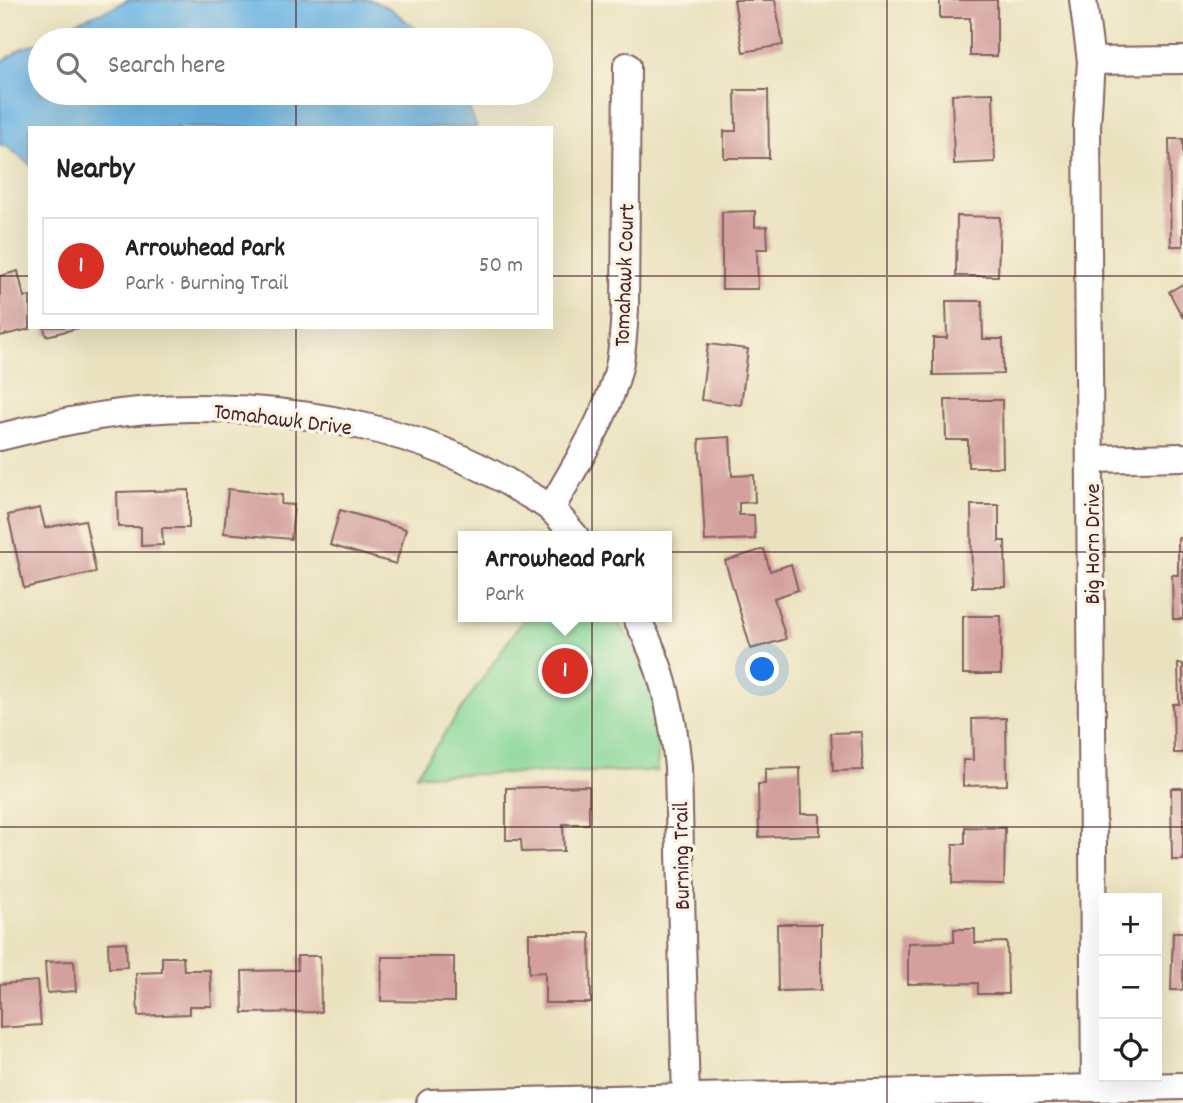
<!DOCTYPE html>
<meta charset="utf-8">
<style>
:root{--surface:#fff;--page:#f2f2f2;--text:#222;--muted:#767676;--line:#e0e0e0;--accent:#d93025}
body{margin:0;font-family:Dekko,sans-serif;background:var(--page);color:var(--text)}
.controls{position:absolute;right:21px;bottom:21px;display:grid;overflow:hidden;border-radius:0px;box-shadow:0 7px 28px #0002}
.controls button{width:63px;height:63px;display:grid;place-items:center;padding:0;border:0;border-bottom:2px solid var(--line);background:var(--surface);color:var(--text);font:35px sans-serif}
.you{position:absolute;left:763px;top:670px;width:24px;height:24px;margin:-18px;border:5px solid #fff;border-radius:50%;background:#1a73e8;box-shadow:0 0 0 10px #1a73e833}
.badge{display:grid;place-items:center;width:46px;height:46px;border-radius:50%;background:var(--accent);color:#fff;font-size:23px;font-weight:700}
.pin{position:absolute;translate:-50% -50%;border:4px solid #fff;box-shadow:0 2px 7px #0006}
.popup{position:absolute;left:458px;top:531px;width:214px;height:91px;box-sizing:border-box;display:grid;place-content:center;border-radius:0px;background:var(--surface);filter:drop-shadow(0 2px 5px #0005);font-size:23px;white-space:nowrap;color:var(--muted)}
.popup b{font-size:26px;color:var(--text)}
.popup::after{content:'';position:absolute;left:50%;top:100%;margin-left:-14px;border:14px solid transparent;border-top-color:var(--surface)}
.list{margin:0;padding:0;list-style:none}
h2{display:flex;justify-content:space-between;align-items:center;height:91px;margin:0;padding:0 28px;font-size:30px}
h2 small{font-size:23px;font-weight:400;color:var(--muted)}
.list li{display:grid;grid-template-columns:46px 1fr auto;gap:21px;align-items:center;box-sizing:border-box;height:98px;margin:0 14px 14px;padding:0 14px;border:2px solid var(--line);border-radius:0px}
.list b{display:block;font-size:26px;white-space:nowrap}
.list p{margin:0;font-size:23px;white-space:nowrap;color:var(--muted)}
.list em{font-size:23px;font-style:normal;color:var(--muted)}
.icon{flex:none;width:38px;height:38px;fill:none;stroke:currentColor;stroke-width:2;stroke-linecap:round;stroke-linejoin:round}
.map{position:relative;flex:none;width:1183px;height:1103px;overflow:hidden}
.search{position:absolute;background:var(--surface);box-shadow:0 7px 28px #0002;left:28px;top:28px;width:525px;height:77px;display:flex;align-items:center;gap:18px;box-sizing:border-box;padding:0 24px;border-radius:38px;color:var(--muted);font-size:26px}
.panel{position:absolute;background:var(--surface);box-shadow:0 7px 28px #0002;left:28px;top:126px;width:525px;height:203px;border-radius:0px}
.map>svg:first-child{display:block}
.green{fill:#85d697;stroke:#687a61;stroke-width:2}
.water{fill:#6cb6e4;stroke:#5b6a88;stroke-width:2}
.building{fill:#d3a09e}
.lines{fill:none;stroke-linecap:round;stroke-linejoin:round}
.street-casing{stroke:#82635e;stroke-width:30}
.street{stroke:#fff;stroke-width:26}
.grid{fill:none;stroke:#4a1f2b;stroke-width:2;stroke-opacity:0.55}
.labels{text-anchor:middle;stroke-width:7;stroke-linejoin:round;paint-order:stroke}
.street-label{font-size:23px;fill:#4a1f2b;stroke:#fcf5e5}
</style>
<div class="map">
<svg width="1183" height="1103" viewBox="0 0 1183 1103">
<rect width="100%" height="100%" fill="#fcf5e5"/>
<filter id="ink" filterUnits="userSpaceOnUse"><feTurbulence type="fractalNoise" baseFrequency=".0143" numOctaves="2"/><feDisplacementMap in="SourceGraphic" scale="14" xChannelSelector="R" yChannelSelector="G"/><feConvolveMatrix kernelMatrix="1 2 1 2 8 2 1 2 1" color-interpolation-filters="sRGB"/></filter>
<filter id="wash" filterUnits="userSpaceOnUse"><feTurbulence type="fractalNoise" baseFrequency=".00686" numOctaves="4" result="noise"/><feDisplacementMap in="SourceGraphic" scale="28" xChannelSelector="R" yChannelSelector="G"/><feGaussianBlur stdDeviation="1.57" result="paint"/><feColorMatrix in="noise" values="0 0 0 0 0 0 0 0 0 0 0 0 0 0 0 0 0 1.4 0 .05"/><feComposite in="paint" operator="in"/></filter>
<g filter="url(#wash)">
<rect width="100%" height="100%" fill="#eae2be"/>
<path class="green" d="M 525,617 L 615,617 L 630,640 L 657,702 L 658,771 L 416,775 Z"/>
<g class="water">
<path d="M 127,0 L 370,0 L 390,8 L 430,40 L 45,40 C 54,37 57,32 64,28 C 84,16 108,13 127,0 Z"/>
<path d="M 40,42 L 40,93 L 463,93 L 477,128 L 30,128 L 30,165 L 8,147 L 0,145 L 0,61 L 5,60 L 20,49 Z"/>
</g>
<g id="blocks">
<g class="building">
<path d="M 734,0 L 775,0 L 783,45 L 743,52 Z"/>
<path d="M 940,0 L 997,0 L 997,56 L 970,56 L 970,18 L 940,18 Z"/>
<path d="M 735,90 L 768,90 L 769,158 L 724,158 L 724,131 L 736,131 Z"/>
<path d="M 993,93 L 995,162 L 954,164 L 952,94 Z"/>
<path d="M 1169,139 L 1183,139 L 1183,246 L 1171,246 Z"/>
<path d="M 755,211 L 755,227 L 767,226 L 768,249 L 757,249 L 758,289 L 722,289 L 722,212 Z"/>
<path d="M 957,216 L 1000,217 L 998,276 L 956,276 Z"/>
<path d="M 18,271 L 24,297 L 30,296 L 30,329 L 0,336 L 0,276 Z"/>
<path d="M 1183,284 L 1183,318 L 1169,292 Z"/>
<path d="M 946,301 L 982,301 L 983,339 L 1003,339 L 1003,374 L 933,375 L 933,338 L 947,338 Z"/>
<path d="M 44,327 L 79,327 L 79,328 L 46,336 Z"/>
<path d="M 708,344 L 748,349 L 741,405 L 701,400 Z"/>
<path d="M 945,400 L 1002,400 L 1003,467 L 968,467 L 968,440 L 946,440 Z"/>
<path d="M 730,437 L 732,476 L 754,475 L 755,502 L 739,503 L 739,515 L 754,515 L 755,539 L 705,541 L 699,439 Z"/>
<path d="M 228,489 L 282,495 L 281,504 L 294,505 L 291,539 L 224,533 Z"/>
<path d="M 189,490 L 189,528 L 162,528 L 163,545 L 141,546 L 141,527 L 118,527 L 117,492 Z"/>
<path d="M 971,505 L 999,505 L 999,541 L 1005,541 L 1006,587 L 972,587 Z"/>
<path d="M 40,508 L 45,528 L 85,520 L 96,572 L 24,588 L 8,515 Z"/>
<path d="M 340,510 L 406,529 L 396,564 L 330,545 Z"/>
<path d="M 1178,538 L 1183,538 L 1183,619 L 1173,619 L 1172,575 L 1178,575 Z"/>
<path d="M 764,549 L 770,571 L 791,564 L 798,590 L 774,598 L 786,639 L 751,649 L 725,561 Z"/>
<rect x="963" y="616" width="38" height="58"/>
<path d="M 1178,664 L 1183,664 L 1183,753 L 1174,753 L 1173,704 L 1179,704 Z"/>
<path d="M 1006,718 L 1007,785 L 963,786 L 963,760 L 973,760 L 972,719 Z"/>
<path d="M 861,732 L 863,770 L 833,771 L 831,733 Z"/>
<path d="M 800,768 L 801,814 L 820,814 L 820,835 L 759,837 L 758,784 L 765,784 L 765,769 Z"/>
<path d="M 589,786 L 589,824 L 563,824 L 564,851 L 522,852 L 521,840 L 506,840 L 506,788 Z"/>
<path d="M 1171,788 L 1183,788 L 1183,860 L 1172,860 Z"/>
<path d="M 965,827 L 1005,828 L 1004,884 L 952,883 L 953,844 L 965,844 Z"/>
<path d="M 777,924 L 821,924 L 821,990 L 778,991 Z"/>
<path d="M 954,929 L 975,929 L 975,943 L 1007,942 L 1008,994 L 978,994 L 978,983 L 908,984 L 908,943 L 954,942 Z"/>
<path d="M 1173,932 L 1183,932 L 1183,990 L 1171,990 Z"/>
<path d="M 529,933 L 590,933 L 591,1003 L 545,1003 L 545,972 L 529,973 Z"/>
<path d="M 126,942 L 127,967 L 109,968 L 108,943 Z"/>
<path d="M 297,956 L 320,956 L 321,1012 L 243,1013 L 242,971 L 298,970 Z"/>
<path d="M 162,957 L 183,957 L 184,970 L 210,970 L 212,1006 L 189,1006 L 189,1014 L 138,1016 L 136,973 L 162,972 Z"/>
<path d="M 382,957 L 454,957 L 454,1002 L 381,1001 Z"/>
<path d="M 74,961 L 76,991 L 47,993 L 45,962 Z"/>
<path d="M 37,981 L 41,1025 L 0,1028 L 0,984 Z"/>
</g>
</g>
</g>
<g filter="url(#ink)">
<use href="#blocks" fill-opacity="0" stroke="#82635e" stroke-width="2"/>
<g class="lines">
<g class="street-casing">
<g id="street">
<path d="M 1083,0 L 1091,61 L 1087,126 L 1095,1088"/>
<path d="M 1091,61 L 1183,60"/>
<path d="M 0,437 C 63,421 128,408 193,408 C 304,408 424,429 519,489 C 529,495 541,501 550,508 C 559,516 567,527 575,536"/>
<path d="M 1090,459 L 1183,457"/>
<path d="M 551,509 C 576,463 607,418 619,367 C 623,347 624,327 625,307 L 627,66"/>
<path d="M 636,617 C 662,664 673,713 678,767 L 686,1103"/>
<path d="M 430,1103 L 1183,1086"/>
</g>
</g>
<use href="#street" class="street"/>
</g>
</g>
<path class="grid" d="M 296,0 L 296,40M 592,0 L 592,1103M 887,0 L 887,1103M 296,93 L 296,128M 0,276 L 30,276M 551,276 L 1183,276M 296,327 L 296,1103M 0,552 L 1183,552M 0,827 L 1183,827"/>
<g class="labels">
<g class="street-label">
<text transform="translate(623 275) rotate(-88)" y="8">Tomahawk Court</text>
<text transform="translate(283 418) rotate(7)" y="8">Tomahawk Drive</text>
<text transform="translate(1091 544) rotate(-90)" y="8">Big Horn Drive</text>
<text transform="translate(680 856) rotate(-91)" y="8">Burning Trail</text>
</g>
</g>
</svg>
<div class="controls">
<button>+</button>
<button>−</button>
<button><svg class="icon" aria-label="locate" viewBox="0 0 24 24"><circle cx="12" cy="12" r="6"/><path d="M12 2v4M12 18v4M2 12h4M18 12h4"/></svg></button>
</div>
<div class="you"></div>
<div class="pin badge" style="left:565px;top:671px">1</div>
<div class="popup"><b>Arrowhead Park</b>Park</div>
<div class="search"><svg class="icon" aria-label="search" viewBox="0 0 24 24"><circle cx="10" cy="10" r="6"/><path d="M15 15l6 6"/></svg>Search here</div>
<section class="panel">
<h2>Nearby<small></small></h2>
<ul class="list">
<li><span class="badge">1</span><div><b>Arrowhead Park</b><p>Park · Burning Trail</p></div><em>50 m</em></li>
</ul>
</section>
</div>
